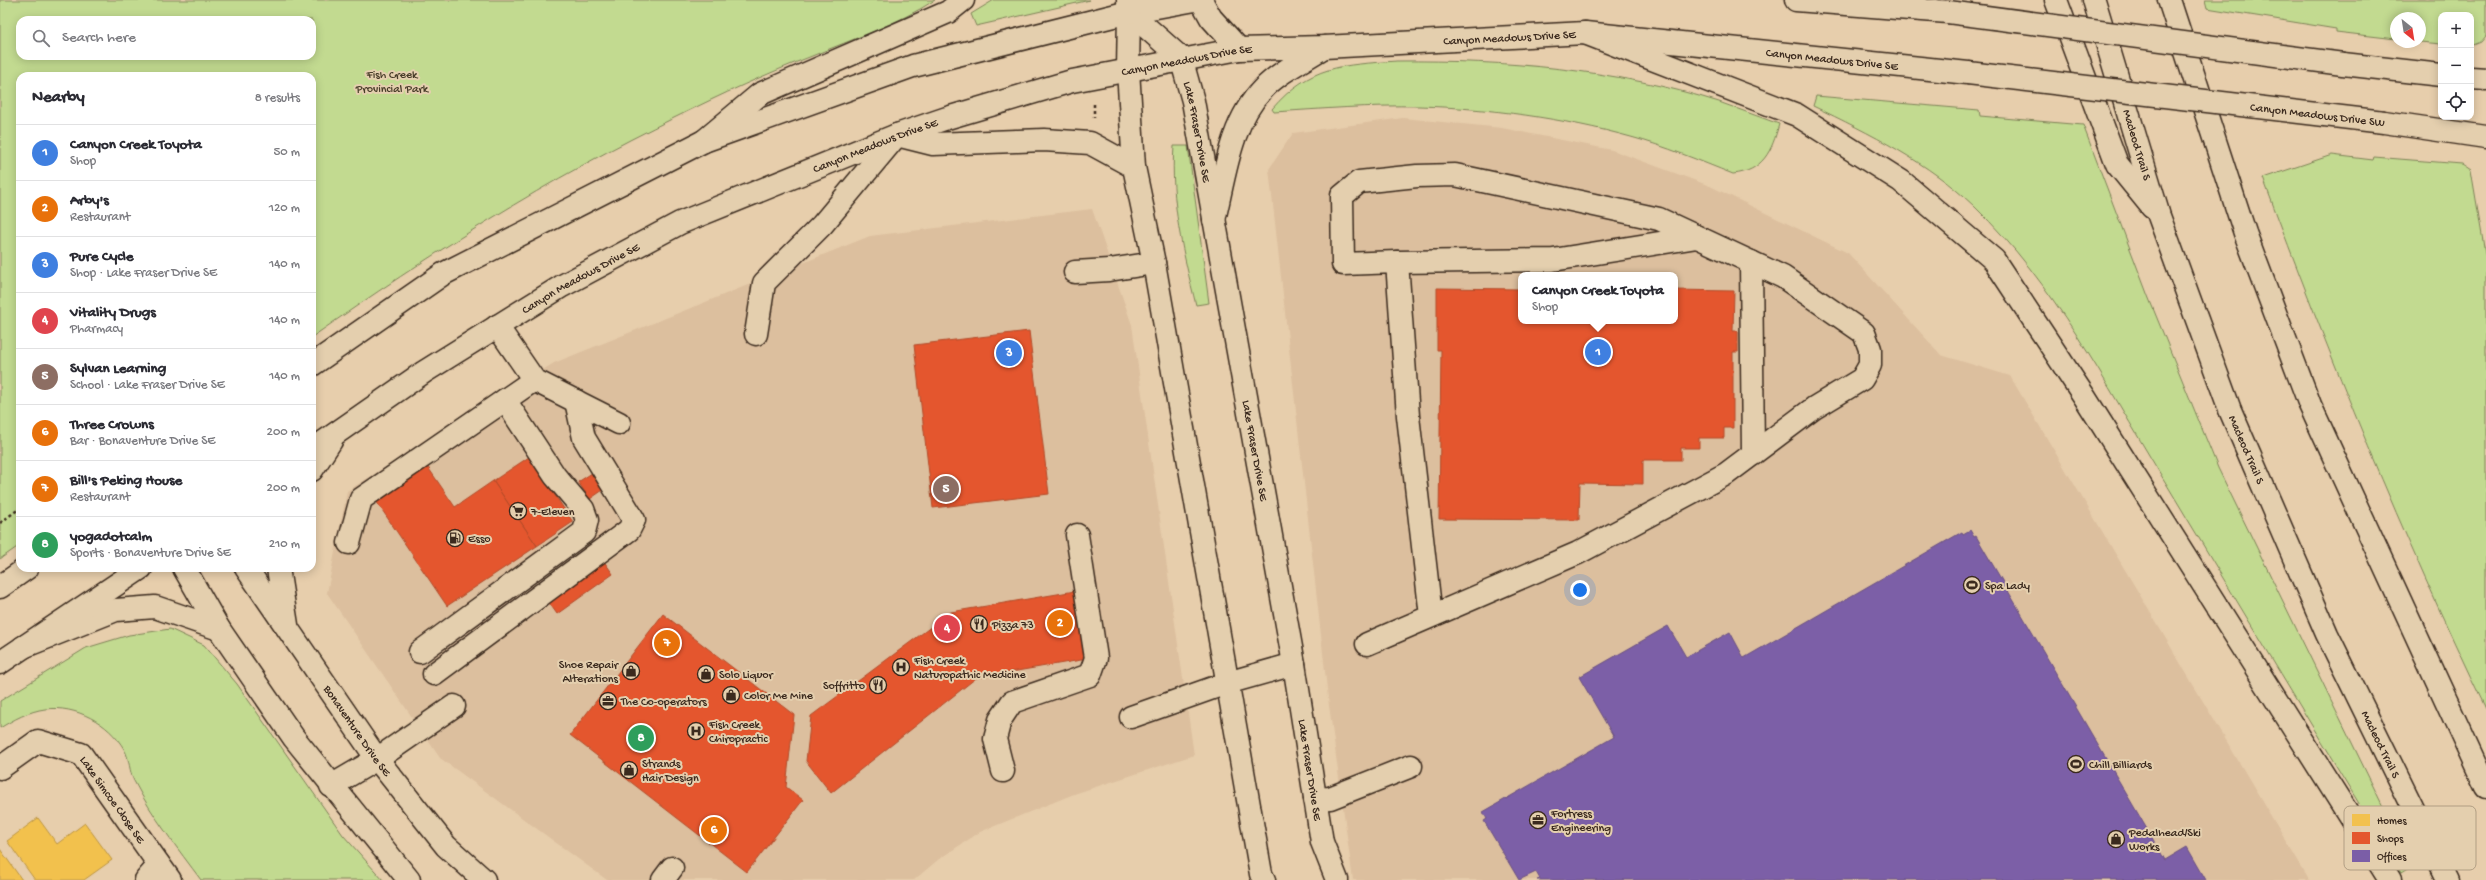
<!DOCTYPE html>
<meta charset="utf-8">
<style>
:root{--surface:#fff;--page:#f7f7f7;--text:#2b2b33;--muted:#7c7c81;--line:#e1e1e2;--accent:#3b2a1e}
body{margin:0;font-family:"Gochi Hand",sans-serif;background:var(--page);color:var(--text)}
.controls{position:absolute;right:12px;top:12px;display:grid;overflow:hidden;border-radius:8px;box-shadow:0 2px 10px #0003}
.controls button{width:36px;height:36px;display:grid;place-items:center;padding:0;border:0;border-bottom:1px solid var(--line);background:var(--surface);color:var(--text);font:20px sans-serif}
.compass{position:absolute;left:2390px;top:12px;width:36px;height:36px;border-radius:50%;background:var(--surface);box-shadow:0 2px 10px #0003;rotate:150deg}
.you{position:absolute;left:1580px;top:590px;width:14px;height:14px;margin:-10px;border:3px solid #fff;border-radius:50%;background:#1a73e8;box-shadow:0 0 0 6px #1a73e833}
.badge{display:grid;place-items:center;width:26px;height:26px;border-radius:50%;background:var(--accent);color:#fff;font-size:13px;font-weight:700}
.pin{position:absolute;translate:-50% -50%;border:2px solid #fff;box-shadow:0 1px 4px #0006}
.popup{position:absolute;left:1518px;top:272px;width:160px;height:52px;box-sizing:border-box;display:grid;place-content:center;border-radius:8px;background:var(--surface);filter:drop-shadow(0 1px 3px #0005);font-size:13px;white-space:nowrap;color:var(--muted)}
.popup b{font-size:15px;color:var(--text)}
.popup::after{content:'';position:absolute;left:50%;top:100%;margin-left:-8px;border:8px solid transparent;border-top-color:var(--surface)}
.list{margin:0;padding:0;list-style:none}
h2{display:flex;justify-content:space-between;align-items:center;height:52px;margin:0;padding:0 16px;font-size:17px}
h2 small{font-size:13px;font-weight:400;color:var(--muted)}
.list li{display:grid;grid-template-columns:26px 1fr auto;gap:12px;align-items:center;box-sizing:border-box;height:56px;padding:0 16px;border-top:1px solid var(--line)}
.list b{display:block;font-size:15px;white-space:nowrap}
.list p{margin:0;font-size:13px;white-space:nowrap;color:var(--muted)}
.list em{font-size:13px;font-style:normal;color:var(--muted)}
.icon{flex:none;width:22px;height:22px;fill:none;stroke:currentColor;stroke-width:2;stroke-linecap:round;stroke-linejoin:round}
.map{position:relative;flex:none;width:2486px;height:880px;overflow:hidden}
.search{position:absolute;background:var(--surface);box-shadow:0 2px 10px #0003;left:16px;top:16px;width:300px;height:44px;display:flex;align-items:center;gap:10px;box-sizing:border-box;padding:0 14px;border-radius:12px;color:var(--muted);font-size:15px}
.panel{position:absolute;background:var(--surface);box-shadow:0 2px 10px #0003;left:16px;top:72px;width:300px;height:500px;border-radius:12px}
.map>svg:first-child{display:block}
.built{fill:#dcbf9e;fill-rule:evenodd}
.green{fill:#c2da90;stroke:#7e8257;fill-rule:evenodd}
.homes{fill:#f2c14e;stroke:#bb9440}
.shops{fill:#e4572e;stroke:#b14a29}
.offices{fill:#7b5ea7;stroke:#684e7e}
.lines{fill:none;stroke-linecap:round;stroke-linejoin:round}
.minor-casing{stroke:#3b2a1e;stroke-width:25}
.major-casing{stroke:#3b2a1e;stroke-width:25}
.highway-casing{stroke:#3b2a1e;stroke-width:25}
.path{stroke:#3b2a1e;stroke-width:2.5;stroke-dasharray:3 3;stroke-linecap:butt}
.minor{stroke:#e4cfae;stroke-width:22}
.major{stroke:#e4cfae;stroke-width:22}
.highway{stroke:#e4cfae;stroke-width:22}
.major-bridge-casing{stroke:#3b2a1e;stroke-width:25;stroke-linecap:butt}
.major-bridge{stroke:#e4cfae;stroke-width:22}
.labels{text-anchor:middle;stroke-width:4;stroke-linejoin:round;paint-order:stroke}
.street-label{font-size:12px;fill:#3b2a1e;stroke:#e4cfae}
.park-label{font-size:12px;fill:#483c29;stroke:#e4cfae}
.poi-label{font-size:12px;fill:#3b2a1e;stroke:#e4cfae;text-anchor:start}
.key{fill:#e4cfae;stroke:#b19e83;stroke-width:1}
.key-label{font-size:11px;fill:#3b2a1e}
</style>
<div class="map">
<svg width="2486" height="880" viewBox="0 0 2486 880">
<rect width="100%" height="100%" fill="#e7ceac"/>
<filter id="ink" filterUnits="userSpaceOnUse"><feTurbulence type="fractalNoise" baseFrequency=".025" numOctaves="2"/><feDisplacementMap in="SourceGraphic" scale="8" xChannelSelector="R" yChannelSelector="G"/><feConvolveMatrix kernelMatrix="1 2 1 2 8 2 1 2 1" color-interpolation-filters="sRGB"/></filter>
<g filter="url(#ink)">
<g class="built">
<path d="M 1403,118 L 1502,128 L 1612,150 L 1710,186 L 1848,253 L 1941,355 L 2010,376 L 2309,880 L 1353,880 L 1328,698 L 1269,169 L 1293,133 ZM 1521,275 L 1675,275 L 1675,321 L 1521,321 Z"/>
<path d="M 1092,209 L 1132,325 L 1194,755 L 1074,794 L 980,832 L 939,859 L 914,880 L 607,880 L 440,758 L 327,593 L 347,491 L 554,363 L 870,236 Z"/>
</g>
<g class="green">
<path d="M 0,0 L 935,0 C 898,24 853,39 812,56 C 766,74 722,94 678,116 C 549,178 429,255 312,337 L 312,76 L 20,76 L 20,545 L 0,559 ZM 20,20 L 312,20 L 312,56 L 20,56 Z"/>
<path d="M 994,0 L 1090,0 L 976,26 L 971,14 Z"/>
<path d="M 2205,0 L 2486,0 L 2486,36 L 2481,42 L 2471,46 L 2471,15 L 2441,15 L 2441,44 L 2420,42 L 2420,18 L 2396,18 L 2396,39 L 2336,32 L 2336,29 L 2207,8 Z"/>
<path d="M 1397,61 C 1505,60 1615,69 1719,102 C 1739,109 1759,117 1779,124 C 1772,151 1763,171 1733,174 C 1700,161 1665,146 1631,137 C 1563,118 1489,108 1419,106 C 1370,105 1322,109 1274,112 L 1272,109 C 1310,65 1342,65 1397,61 Z"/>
<path d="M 1816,96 L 1979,110 L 1980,116 L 2083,125 L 2148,296 L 2218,468 L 2412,866 L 2401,873 C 2321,741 2241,608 2161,475 C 2105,383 2054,283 1975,207 C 1928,162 1871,134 1813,106 Z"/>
<path d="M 1174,146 L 1188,146 L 1209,303 L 1196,305 C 1183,253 1170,200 1174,146 Z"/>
<path d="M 2332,155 L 2373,160 L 2374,157 L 2462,164 L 2471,170 L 2486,259 L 2486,709 C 2402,536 2330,358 2263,178 Z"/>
<path d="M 170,629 L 204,645 L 237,684 L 343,835 L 383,880 L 201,880 C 178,849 152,816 134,781 C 129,772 130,759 124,749 C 109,723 76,705 45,709 C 29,711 13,720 0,728 L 0,701 L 86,648 L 129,635 Z"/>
</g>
<g class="homes">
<path d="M 38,818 L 57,844 L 85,823 L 112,860 L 84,880 L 35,880 L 7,841 Z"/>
<path d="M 0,849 L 22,880 L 0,880 Z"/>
</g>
<g class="shops">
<path d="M 1437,288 L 1521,289 L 1521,321 L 1675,321 L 1675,290 L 1734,291 L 1733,331 L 1738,331 L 1738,352 L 1733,352 L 1733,428 L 1724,428 L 1724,438 L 1699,438 L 1699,448 L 1681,448 L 1681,460 L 1643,460 L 1643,484 L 1580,483 L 1579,520 L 1439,519 L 1441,350 L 1437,350 Z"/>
<path d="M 1029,331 L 1049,494 L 933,508 L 914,345 Z"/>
<path d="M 529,457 L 573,522 L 537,546 L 493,481 Z"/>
<path d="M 423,460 L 455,507 L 493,481 L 537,546 L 447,606 L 372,495 Z"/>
<path d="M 592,473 L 603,490 L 590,499 L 578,482 Z"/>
<path d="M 593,546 L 613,574 L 557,614 L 537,586 Z"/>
<path d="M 1075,591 L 1087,659 L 976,678 L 831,793 L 806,761 L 811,716 L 951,612 Z"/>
<path d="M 663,614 L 794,715 L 786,787 L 803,800 L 747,872 L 570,735 Z"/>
</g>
<path class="offices" d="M 1970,530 L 1974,537 L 1976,536 L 2165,860 L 2187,847 L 2206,880 L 1537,880 L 1540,879 L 1536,872 L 1519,880 L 1484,821 L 1487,819 L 1483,812 L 1614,737 L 1579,677 L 1668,626 L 1686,657 L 1730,632 L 1744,658 L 1962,532 L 1963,534 Z"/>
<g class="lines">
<g class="minor-casing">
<g id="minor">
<path id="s1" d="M 1129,12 L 1181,58 L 1193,101 L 1294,664 L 1322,842 L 1337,880"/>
<path d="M 1129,12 L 1128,70 L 1134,167 L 1154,263 L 1261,874 L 1264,880"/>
<path d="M 1397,262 L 1553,260 L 1697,237"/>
<path d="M 1751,262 L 1753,454"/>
<path d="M 1075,272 L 1109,270 L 1154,263"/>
<path d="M 497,326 L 534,380 L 619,423"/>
<path d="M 756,334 L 764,283 L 822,225 L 897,135"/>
<path d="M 349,543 L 361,499 L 534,380"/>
<path d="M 184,568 L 219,629 L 294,738 L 409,880"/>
<path id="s2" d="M 246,568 L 377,759 L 446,846 L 484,880"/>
<path d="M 1367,644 L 1578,553 L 1726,474 L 1814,408 L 1862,379 L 1870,365 L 1870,349 L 1864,333 L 1783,277 L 1659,219 L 1455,175 L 1417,176 L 1359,182 L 1342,196 L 1343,264 L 1397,262 L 1408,416 L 1431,616"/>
<path d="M 420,652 L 584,532 L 587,520 L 583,509 L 555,476 L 505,400"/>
<path d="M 434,674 L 629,530 L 634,520 L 584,438 L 576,401"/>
<path d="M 1131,717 L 1227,683 L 1294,664"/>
<path id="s3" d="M 0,768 L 38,741 L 81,754 L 170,880"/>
<path d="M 1003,771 L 995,739 L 1000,720 L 1012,702 L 1090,675 L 1096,658 L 1077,535"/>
<path d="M 331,786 L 377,759 L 454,706"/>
<path d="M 1315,799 L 1330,798 L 1411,766"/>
<path d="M 146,880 L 159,865"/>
<path d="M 663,880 L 672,868"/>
</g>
</g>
<g class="major-casing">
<g id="major">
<path d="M 1796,0 L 1948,12"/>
<path d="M 2343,64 L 2441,75"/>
<path d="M 2471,78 L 2486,79"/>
<path d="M 2384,122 L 2486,137"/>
<path d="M 897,135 L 933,144 L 1044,140 L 1090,143 L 1134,167"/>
<path d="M 1214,220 C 1225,175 1230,123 1263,89 C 1279,72 1304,60 1324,47"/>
<path d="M 312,365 L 443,274 L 704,141 L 913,66 L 1129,12 L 1195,0"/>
<path id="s4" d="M 312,450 L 424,372 L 562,286 L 680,223 L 897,135 L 947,118 L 1072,81 L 1239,49 L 1324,47 L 1585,33 L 1968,73"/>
<path d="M 312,470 L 331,441"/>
<path d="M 278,568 L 287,625"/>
<path d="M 0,587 L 27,568"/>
<path d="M 23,647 L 116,610 L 155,607 L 219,629"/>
<path d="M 0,663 L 141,568"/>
</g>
</g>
<g class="highway-casing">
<g id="highway">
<path d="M 1128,0 L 1129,12"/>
<path d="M 1201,0 L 1211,18 L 1239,49"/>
<path d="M 1874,0 L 1886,5"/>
<path d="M 2056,0 L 2117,164 L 2152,207"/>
<path id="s5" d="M 2094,0 L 2159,216 L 2230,410 L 2327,634 L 2448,880"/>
<path d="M 2169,0 L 2245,233 L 2310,405 L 2486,787"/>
<path d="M 1585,33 L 1797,115 L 1901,181 L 1994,260 L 2084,396 L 2390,880"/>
<path d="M 704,141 L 760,94 L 948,12 L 963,0"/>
</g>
</g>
<g class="path">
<path d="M 1094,104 L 1094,117"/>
<path d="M 0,523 L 20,508"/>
</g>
<use href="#minor" class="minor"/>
<use href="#major" class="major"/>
<use href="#highway" class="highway"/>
<g class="major-bridge-casing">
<g id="major-bridge">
<path d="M 1948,12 L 2343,64"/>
<path id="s6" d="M 1968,73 L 2384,122"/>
</g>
</g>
<use href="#major-bridge" class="major-bridge"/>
</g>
</g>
<defs>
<g id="supermarket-ring" transform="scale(0.9)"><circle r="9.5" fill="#e4cfae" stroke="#3b2a1e" stroke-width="1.5"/><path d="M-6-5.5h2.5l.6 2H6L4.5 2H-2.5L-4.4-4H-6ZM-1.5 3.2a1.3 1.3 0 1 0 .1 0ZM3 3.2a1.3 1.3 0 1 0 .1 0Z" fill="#3b2a1e"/></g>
<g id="fuel-ring" transform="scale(0.9)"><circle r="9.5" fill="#e4cfae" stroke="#3b2a1e" stroke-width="1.5"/><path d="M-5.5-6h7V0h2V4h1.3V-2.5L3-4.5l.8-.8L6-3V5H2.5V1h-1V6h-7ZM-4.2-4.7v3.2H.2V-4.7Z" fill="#3b2a1e"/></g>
<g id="stadium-ring" transform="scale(0.9)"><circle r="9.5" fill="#e4cfae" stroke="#3b2a1e" stroke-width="1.5"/><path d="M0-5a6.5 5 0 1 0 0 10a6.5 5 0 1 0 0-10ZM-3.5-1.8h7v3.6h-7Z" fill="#3b2a1e"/></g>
<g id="restaurant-ring" transform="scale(0.9)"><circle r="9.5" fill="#e4cfae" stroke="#3b2a1e" stroke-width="1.5"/><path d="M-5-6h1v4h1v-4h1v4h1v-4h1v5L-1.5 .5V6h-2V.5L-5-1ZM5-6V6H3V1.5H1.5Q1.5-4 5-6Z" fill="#3b2a1e"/></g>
<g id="hospital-ring" transform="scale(0.9)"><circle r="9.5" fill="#e4cfae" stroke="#3b2a1e" stroke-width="1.5"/><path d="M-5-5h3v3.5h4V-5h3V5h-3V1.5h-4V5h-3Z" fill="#3b2a1e"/></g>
<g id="shop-ring" transform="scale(0.9)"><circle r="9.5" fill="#e4cfae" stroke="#3b2a1e" stroke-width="1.5"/><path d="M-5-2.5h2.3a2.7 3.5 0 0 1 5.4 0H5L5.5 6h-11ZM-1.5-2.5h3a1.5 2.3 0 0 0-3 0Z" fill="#3b2a1e"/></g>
<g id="office-ring" transform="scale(0.9)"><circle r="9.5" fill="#e4cfae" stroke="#3b2a1e" stroke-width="1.5"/><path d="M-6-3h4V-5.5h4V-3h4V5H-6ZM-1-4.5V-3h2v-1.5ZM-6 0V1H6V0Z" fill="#3b2a1e"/></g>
</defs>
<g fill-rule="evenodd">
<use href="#supermarket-ring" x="518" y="511"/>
<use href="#fuel-ring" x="455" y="538"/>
<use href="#stadium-ring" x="1972" y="585"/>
<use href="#restaurant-ring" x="979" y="624"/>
<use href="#hospital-ring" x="901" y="667"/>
<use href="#shop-ring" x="631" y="671"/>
<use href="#shop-ring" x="706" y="674"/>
<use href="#restaurant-ring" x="878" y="685"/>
<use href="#shop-ring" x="731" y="695"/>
<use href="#office-ring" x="608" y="701"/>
<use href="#hospital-ring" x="696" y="731"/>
<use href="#stadium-ring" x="2076" y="764"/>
<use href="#shop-ring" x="629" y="770"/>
<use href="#office-ring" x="1538" y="820"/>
<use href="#shop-ring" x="2116" y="839"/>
</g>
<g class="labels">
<g class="street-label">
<text dy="4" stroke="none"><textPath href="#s4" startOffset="1291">Canyon Meadows Drive SE</textPath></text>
<text dy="4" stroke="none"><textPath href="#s4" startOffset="1615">Canyon Meadows Drive SE</textPath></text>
<text dy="4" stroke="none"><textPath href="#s4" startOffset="967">Canyon Meadows Drive SE</textPath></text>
<text dy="4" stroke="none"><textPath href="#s6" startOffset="352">Canyon Meadows Drive SW</textPath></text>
<text dy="4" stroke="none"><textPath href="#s1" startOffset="145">Lake Fraser Drive SE</textPath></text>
<text dy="4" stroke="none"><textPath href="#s5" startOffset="151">Macleod Trail S</textPath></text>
<text dy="4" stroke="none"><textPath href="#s4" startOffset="643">Canyon Meadows Drive SE</textPath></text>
<text dy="4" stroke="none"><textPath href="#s4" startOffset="319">Canyon Meadows Drive SE</textPath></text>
<text dy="4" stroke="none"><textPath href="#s5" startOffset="475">Macleod Trail S</textPath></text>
<text dy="4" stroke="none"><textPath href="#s1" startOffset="469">Lake Fraser Drive SE</textPath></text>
<text dy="4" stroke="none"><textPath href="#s2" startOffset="197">Bonaventure Drive SE</textPath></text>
<text dy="4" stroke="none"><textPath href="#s5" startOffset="799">Macleod Trail S</textPath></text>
<text dy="4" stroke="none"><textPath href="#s1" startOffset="793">Lake Fraser Drive SE</textPath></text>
<text dy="4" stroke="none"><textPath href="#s3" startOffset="147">Lake Simcoe Close SE</textPath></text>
</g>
<g class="park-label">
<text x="392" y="78">Fish Creek<tspan x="392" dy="14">Provincial Park</tspan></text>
</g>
<g class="poi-label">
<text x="531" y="515">7-Eleven</text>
<text x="468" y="542">Esso</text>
<text x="1985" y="589">Spa Lady</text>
<text x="992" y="628">Pizza 73</text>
<text x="914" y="664">Fish Creek<tspan x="914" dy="14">Naturopathic Medicine</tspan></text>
<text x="618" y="668" text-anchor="end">Shoe Repair<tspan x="618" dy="14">Alterations</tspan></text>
<text x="719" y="678">Solo Liquor</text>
<text x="865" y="689" text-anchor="end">Soffritto</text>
<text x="744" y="699">Color Me Mine</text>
<text x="621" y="705">The Co-operators</text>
<text x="709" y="728">Fish Creek<tspan x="709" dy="14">Chiropractic</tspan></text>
<text x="642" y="767">Strands<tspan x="642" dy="14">Hair Design</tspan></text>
<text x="2089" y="768">Chill Billiards</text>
<text x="1551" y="817">Fortress<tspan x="1551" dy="14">Engineering</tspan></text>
<text x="2129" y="836">Pedalhead/Ski<tspan x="2129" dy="14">Works</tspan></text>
</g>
</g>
<rect x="2344" y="806" width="132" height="64" rx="6" class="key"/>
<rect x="2352" y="814" width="18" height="12" fill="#f2c14e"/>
<rect x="2352" y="832" width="18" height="12" fill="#e4572e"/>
<rect x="2352" y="850" width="18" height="12" fill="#7b5ea7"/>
<g class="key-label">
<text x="2377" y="824">Homes</text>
<text x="2377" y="842">Shops</text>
<text x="2377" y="860">Offices</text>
</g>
</svg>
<div class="controls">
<button>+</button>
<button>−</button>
<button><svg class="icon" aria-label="locate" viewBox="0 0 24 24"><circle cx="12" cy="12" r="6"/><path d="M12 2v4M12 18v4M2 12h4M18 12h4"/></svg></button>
</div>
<svg class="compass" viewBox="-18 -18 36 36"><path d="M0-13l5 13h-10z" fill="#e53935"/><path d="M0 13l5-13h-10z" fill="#7c7c81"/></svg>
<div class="you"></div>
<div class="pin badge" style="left:1598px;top:352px;background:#3f7fe0">1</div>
<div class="popup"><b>Canyon Creek Toyota</b>Shop</div>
<div class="pin badge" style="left:1060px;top:623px;background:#e8710a">2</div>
<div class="pin badge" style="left:1009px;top:353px;background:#3f7fe0">3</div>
<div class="pin badge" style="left:947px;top:628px;background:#e0444e">4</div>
<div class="pin badge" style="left:946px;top:489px;background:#8d6e63">5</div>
<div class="pin badge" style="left:714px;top:830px;background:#e8710a">6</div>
<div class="pin badge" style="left:667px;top:643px;background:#e8710a">7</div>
<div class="pin badge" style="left:641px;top:738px;background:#2e9e5b">8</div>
<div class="search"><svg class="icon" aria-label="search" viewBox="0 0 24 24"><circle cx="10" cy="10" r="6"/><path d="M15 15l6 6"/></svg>Search here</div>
<section class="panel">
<h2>Nearby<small>8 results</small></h2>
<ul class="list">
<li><span class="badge" style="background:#3f7fe0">1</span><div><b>Canyon Creek Toyota</b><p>Shop</p></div><em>50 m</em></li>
<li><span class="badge" style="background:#e8710a">2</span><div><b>Arby's</b><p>Restaurant</p></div><em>120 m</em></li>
<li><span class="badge" style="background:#3f7fe0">3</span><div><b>Pure Cycle</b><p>Shop · Lake Fraser Drive SE</p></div><em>140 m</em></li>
<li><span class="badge" style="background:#e0444e">4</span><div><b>Vitality Drugs</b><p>Pharmacy</p></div><em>140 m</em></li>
<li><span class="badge" style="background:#8d6e63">5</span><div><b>Sylvan Learning</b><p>School · Lake Fraser Drive SE</p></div><em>140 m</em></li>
<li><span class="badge" style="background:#e8710a">6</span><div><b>Three Crowns</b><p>Bar · Bonaventure Drive SE</p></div><em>200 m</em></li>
<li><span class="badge" style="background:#e8710a">7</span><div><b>Bill's Peking House</b><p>Restaurant</p></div><em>200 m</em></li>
<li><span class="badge" style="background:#2e9e5b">8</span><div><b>yogadotcalm</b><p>Sports · Bonaventure Drive SE</p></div><em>210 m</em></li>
</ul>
</section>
</div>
